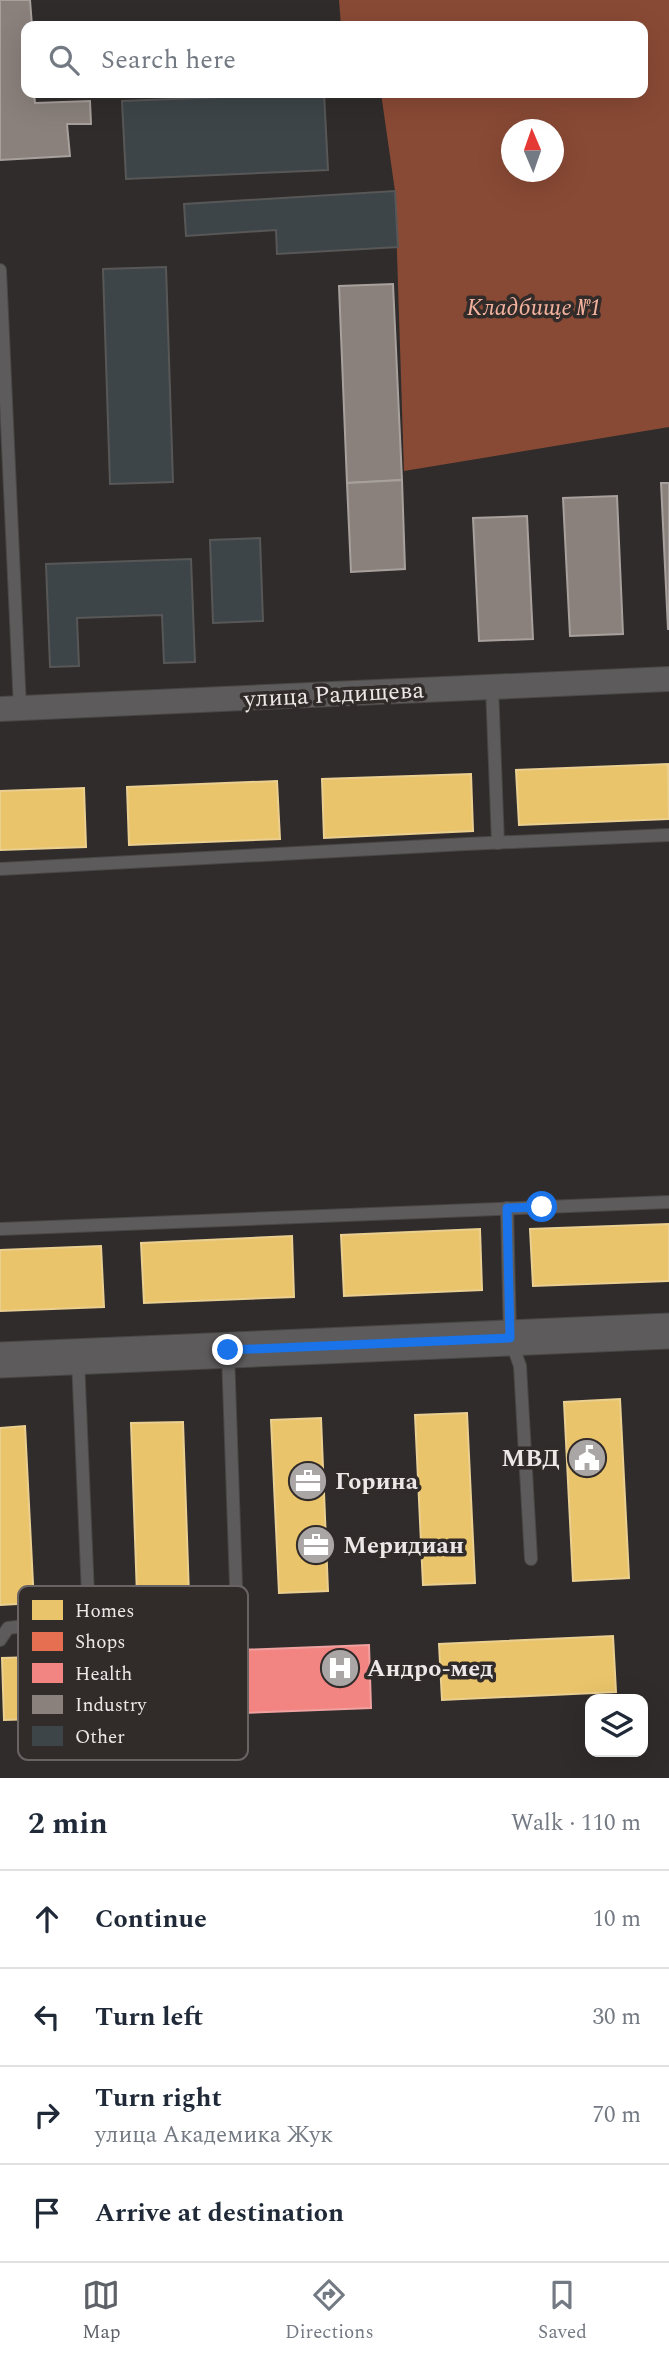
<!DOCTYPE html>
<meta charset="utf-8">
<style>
:root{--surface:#fff;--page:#f2f2f3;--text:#1f2937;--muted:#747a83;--line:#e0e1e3;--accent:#5e6168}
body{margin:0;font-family:Spectral,serif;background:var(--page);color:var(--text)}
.controls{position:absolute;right:21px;bottom:21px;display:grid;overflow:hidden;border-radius:14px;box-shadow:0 7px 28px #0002}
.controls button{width:63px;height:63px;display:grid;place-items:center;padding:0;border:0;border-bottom:2px solid var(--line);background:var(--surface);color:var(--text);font:35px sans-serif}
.compass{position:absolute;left:501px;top:119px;width:63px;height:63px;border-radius:50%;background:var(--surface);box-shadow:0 7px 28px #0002;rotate:358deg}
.stop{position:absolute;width:21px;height:21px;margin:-16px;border:5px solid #1a73e8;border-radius:50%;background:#fff}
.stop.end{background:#1a73e8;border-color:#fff;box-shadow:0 2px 7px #0008}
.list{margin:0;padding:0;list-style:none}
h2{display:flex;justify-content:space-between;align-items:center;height:91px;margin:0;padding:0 28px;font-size:30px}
h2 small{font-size:23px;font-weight:400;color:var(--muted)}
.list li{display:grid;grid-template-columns:46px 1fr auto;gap:21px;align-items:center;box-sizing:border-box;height:98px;padding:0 28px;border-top:2px solid var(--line)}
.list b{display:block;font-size:26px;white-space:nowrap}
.list p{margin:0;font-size:23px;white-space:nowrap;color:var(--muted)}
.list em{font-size:23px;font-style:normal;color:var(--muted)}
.icon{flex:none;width:38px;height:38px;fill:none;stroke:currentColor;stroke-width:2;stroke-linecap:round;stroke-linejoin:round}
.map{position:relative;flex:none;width:669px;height:1778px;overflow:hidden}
.search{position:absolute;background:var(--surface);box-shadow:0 7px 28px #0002;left:21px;right:21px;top:21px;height:77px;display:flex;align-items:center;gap:18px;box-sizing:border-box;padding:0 24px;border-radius:14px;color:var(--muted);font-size:26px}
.sheet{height:483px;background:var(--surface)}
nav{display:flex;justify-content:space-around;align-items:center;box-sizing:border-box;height:98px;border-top:2px solid var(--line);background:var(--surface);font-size:19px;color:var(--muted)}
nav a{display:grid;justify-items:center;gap:4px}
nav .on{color:var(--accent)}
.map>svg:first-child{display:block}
.forest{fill:#894a35;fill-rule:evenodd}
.homes{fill:#e9c46a;stroke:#eacf90;stroke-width:2}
.health{fill:#f28482;stroke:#f0a2a0;stroke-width:2}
.industry{fill:#8a817c;stroke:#a7a09c;stroke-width:2}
.building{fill:#3d4548;stroke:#585757;stroke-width:2}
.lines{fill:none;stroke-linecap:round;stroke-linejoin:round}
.lane-casing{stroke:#4a4746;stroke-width:14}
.street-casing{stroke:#4a4746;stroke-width:26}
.secondary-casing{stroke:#4a4746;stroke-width:37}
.lane{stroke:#5d5b5b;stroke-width:12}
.street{stroke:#5d5b5b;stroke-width:24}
.secondary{stroke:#5d5b5b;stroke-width:35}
.route{stroke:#1a73e8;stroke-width:9}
.labels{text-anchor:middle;stroke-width:7;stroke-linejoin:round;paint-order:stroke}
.park-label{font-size:24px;font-style:italic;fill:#f2b29d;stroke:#312b2a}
.street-label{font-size:24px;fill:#ece8e7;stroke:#312b2a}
.poi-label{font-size:24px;font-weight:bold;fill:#ece8e7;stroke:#312b2a;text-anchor:start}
.key{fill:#312b2a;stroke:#696463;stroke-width:2}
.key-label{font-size:19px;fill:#ece8e7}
</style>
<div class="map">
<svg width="669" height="1778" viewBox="0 0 669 1778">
<rect width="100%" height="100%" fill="#302c2b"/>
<path class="forest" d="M 339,0 L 669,0 L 669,427 L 404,471 L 395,191 L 381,93 L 643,93 L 643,26 L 341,26 ZM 512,130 L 554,130 L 554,172 L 512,172 Z"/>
<g class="homes">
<path d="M 668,764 L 669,819 L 519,825 L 516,770 Z"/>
<path d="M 471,774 L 473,831 L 324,838 L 322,779 Z"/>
<path d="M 277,781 L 280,839 L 129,845 L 127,787 Z"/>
<path d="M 84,788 L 86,847 L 0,850 L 0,791 Z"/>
<path d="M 669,1224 L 669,1281 L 533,1286 L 530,1229 Z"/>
<path d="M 480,1229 L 482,1290 L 344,1296 L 341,1235 Z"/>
<path d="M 292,1236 L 294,1297 L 144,1303 L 141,1243 Z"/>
<path d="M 101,1246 L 104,1307 L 0,1311 L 0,1250 Z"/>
<path d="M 620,1399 L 629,1578 L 573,1581 L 564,1402 Z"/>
<path d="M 467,1413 L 475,1583 L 423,1585 L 415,1415 Z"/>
<path d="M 321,1418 L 328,1591 L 279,1593 L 271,1420 Z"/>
<path d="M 183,1422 L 189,1595 L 137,1596 L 131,1423 Z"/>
<path d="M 25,1426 L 34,1603 L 0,1605 L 0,1428 Z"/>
<path d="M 613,1636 L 616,1692 L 442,1700 L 439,1644 Z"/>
<path d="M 175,1653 L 178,1715 L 4,1720 L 2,1658 Z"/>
</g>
<path class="health" d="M 369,1645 L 371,1708 L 242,1713 L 239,1650 Z"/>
<g class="industry">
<path d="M 0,0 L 30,0 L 32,26 L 26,26 L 26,93 L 34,93 L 35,103 L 90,101 L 91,124 L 67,124 L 70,156 L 0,160 Z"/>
<path d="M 393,284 L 402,480 L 347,483 L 339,286 Z"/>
<path d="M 402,480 L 405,569 L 351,572 L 347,483 Z"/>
<path d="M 661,483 L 669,483 L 669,629 L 668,629 Z"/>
<path d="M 617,496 L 623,634 L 570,636 L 563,498 Z"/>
<path d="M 527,516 L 533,639 L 479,641 L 473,518 Z"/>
</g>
<g class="building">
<path d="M 324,93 L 328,170 L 126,179 L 122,101 Z"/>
<path d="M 395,191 L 398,247 L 277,254 L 276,230 L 186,236 L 184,204 Z"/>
<path d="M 166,267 L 173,482 L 110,484 L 103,269 Z"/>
<path d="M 260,538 L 263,621 L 213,623 L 210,540 Z"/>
<path d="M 191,559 L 195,662 L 164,663 L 162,615 L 77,618 L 79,666 L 50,667 L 46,564 Z"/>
</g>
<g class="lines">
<g class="lane-casing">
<g id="lane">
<path d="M 0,270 L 20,708"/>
<path d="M 492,687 L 498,843"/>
<path d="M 0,869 L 466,844 L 669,835"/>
<path d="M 507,1208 L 510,1338 L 520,1366 L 531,1559"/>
<path d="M 0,1229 L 669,1202"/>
<path d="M 78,1360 L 89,1618"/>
<path d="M 0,1640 L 8,1628 L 89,1618 L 237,1614 L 228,1354"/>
</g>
</g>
<g class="street-casing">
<path id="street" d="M 0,709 L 669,679"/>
</g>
<g class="secondary-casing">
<path id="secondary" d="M 0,1360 L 669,1331"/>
</g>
<use href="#lane" class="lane"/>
<use href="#street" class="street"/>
<use href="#secondary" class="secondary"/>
</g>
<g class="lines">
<path class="route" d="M 228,1350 L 510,1338 L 507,1208 L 542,1207"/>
</g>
<defs>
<g id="civic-disc" transform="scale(2.0125)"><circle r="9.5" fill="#aaa6a5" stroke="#312b2a"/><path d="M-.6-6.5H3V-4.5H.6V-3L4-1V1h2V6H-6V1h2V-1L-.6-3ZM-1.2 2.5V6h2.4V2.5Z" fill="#fff"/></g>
<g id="office-disc" transform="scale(2.0125)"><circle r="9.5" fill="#aaa6a5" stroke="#312b2a"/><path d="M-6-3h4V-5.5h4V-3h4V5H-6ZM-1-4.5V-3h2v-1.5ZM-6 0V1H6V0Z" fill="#fff"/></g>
<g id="hospital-disc" transform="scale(2.0125)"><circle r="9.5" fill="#aaa6a5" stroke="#312b2a"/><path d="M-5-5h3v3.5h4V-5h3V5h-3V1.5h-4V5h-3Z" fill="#fff"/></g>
</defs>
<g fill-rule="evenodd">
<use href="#civic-disc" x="587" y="1458"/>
<use href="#office-disc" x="308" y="1481"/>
<use href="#office-disc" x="316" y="1545"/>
<use href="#hospital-disc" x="340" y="1668"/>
</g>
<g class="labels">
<g class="park-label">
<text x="534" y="315">Кладбище №1</text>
</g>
<g class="street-label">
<text transform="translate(334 694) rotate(-3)" y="8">улица Радищева</text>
</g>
<g class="poi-label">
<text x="560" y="1466" text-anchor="end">МВД</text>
<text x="335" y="1489">Горина</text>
<text x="343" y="1553">Меридиан</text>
<text x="367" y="1676">Андро-мед</text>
</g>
</g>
<rect x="18" y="1586" width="230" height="174" rx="10" class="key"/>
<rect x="32" y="1600" width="31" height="20" fill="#e9c46a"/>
<rect x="32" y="1632" width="31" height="19" fill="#e76f51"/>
<rect x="32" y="1663" width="31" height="20" fill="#f28482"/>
<rect x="32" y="1695" width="31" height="19" fill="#8a817c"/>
<rect x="32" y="1726" width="31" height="20" fill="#3d4548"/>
<g class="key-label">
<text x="75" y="1617">Homes</text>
<text x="75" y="1648">Shops</text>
<text x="75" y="1680">Health</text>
<text x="75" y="1711">Industry</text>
<text x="75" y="1743">Other</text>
</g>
</svg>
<div class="controls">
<button><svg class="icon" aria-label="layers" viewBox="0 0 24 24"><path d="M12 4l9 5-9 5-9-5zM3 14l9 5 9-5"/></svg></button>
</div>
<svg class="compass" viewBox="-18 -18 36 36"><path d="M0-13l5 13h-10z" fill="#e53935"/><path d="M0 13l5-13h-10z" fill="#747a83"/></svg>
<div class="stop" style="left:542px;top:1207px"></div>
<div class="stop end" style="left:228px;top:1350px"></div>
<div class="search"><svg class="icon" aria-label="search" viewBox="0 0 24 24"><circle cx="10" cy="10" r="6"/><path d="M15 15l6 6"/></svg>Search here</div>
</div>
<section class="sheet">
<h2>2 min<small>Walk · 110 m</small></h2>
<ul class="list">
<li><svg class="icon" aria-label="ahead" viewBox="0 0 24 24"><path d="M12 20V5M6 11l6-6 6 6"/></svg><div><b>Continue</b></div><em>10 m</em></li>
<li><svg class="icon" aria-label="left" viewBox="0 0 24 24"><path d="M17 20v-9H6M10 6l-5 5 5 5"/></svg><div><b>Turn left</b></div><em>30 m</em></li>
<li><svg class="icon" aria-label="right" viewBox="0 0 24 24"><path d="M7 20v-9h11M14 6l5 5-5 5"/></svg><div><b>Turn right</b><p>улица Академика Жук</p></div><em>70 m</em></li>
<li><svg class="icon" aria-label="arrive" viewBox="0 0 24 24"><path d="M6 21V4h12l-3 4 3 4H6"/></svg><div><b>Arrive at destination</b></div></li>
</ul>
</section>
<nav>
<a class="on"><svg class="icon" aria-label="map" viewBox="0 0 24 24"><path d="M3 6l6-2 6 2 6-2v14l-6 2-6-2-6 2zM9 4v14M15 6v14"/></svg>Map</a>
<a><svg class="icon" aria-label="directions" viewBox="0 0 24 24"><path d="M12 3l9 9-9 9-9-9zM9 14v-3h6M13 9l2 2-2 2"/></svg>Directions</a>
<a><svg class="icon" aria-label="saved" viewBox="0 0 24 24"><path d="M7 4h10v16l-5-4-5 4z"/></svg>Saved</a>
</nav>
